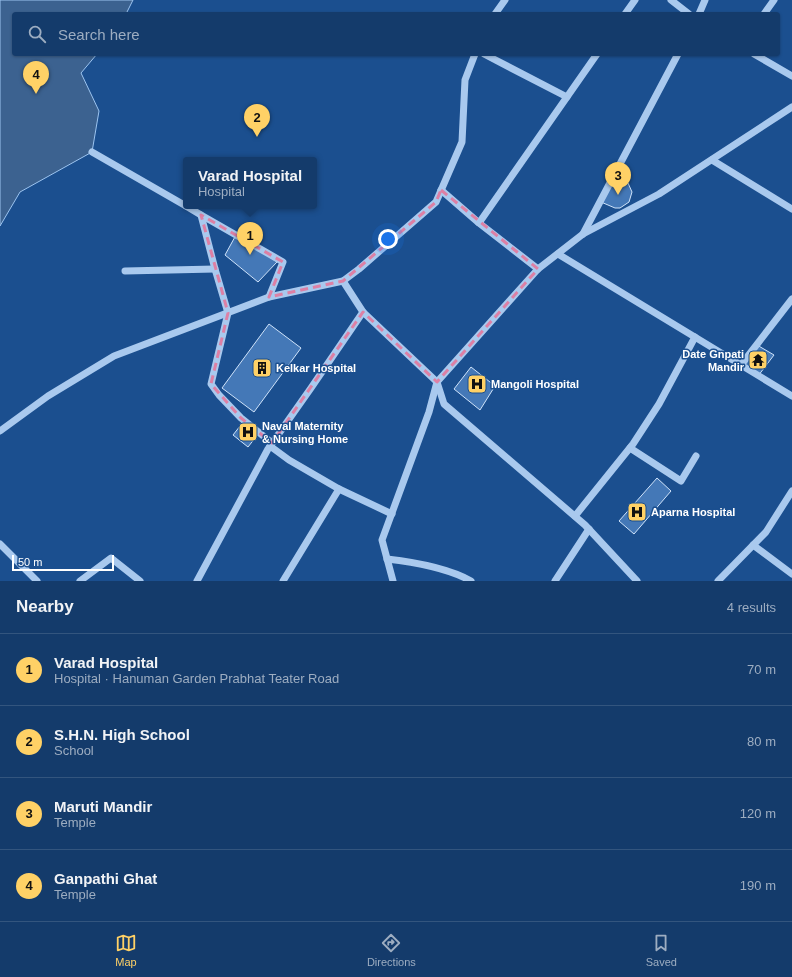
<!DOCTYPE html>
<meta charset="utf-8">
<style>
:root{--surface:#143b6b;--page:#1d4271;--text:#f1f3f6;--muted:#9dadc1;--line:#33557e;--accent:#ffd166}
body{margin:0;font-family:Arial,sans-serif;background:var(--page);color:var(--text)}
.scale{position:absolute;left:12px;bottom:10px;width:102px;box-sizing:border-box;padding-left:4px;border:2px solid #fff;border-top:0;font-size:11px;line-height:14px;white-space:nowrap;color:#fff;-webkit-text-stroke:3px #1b4f8f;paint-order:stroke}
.you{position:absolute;left:388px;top:239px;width:14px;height:14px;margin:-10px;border:3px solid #fff;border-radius:50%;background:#1a73e8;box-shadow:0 0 0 6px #1a73e833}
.badge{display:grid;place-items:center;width:26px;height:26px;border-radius:50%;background:var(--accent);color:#111;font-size:13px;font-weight:700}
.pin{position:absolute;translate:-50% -33px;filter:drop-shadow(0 1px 2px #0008)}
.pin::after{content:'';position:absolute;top:21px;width:14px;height:12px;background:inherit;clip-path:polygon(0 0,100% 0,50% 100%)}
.popup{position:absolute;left:183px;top:157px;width:134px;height:52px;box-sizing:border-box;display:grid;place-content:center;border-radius:4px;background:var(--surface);filter:drop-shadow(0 1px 3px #0005);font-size:13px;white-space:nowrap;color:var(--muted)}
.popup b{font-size:15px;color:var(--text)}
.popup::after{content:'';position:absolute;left:50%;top:100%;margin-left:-8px;border:8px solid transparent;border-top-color:var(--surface)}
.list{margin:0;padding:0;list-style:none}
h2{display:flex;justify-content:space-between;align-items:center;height:52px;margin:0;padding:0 16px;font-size:17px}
h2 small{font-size:13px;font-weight:400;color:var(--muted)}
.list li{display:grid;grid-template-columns:26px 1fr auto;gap:12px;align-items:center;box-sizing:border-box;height:72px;padding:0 16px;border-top:1px solid var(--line)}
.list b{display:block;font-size:15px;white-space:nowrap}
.list p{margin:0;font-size:13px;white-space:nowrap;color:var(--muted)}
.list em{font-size:13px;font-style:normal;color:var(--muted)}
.icon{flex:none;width:22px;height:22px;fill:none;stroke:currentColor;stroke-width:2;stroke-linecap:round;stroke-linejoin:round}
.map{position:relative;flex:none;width:792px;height:581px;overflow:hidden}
.search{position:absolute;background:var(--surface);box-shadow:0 1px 3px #0004;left:12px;right:12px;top:12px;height:44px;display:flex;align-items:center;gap:10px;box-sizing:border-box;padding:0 14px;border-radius:4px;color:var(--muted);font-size:15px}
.sheet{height:340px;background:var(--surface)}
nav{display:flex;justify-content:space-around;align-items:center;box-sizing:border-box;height:56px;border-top:1px solid var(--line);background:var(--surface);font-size:11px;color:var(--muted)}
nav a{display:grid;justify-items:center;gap:2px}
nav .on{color:var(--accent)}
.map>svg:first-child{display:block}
.water{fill:#3c6290;stroke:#9cc4f0}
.building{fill:#4478b7;stroke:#cfe3fa}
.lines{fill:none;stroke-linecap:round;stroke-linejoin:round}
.minor{stroke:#a9c9ee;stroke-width:7}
.marked{fill:none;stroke:#dd80a5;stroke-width:3;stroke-dasharray:8 5;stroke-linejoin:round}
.labels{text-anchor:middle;stroke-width:3;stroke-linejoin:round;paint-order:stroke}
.poi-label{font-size:11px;font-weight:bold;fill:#fff;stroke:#1b4f8f;text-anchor:start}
</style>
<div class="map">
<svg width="792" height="581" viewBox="0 0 792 581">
<rect width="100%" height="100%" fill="#1b4f8f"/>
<path class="water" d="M 0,0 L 133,0 L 126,14 L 14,14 L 14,54 L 97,54 L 81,73 L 99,111 L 92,152 L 20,192 L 0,226 Z"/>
<g class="building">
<path d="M 613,178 L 619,178 L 628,183 L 632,192 L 629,202 L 620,208 L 615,208 L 601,202 Z"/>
<path d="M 236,235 L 277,262 L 258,282 L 225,255 Z"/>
<path d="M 269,324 L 301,348 L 254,412 L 222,388 Z"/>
<path d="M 757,345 L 774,355 L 758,376 L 741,365 Z"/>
<path d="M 471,367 L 495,386 L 480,410 L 454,389 Z"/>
<path d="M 244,421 L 259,433 L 248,447 L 233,435 Z"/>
<path d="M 657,478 L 671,491 L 634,534 L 619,521 Z"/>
</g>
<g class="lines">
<g class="minor">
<path d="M 671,0 L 689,14"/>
<path d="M 495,14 L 505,0"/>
<path d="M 625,14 L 635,0"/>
<path d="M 699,14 L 705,0"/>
<path d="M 764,14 L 774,0"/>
<path d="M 484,54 L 567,97"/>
<path d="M 754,54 L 792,76"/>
<path d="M 92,152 L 186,206"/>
<path d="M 712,160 L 792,209"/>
<path d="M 441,190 L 479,223 L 538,269"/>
<path d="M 186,206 L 201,215 L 215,269 L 228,313 L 211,384 L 219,395 L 241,418 L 272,443"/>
<path d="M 201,215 L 283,262 L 269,297"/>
<path d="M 479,223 L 597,54"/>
<path d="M 583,234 L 678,54"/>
<path d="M 558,254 L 792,396"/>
<path d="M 125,271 L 215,269"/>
<path d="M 343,281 L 363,312 L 437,382 L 444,404 L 585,525 L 637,581"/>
<path d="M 741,365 L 792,299"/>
<path d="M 0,431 L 48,396 L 114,356 L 269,297 L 343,281 L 359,269 L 436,202 L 462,142 L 465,80 L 475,54"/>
<path d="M 270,446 L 289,460 L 339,489 L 392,514"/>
<path d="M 630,448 L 681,481 L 696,456"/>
<path d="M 575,516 L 633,444 L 659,404 L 695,337"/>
<path d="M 0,544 L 37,581"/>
<path d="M 753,545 L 792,574"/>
<path d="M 387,559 C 413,562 448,568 471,581"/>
<path d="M 80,581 L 111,558 L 140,581"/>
<path d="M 197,581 L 268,449 L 311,388 L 363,312"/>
<path d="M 283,581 L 339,489"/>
<path d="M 393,581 L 382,540 L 429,412 L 437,382 L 538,269 L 583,234 L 659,194 L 792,107"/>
<path d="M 555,581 L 589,529"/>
<path d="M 718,581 L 766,532 L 792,491"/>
</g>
</g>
<path class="marked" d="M 441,190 L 538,269 L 437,382 L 363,312 L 272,443 L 241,418 L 211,384 L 228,313 L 201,215 L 283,262 L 269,297 L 343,281 L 436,202 Z"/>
<defs>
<g id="temple-square" transform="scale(1)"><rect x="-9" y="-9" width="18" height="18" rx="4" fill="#ffd166" stroke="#1b4f8f"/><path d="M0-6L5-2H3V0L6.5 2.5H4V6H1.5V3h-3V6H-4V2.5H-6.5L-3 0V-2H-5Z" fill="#111"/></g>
<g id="building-square" transform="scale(1)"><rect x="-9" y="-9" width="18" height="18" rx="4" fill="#ffd166" stroke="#1b4f8f"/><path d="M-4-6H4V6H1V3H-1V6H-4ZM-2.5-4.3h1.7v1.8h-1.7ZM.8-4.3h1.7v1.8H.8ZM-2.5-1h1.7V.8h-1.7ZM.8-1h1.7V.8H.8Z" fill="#111"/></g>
<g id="hospital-square" transform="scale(1)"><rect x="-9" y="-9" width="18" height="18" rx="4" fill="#ffd166" stroke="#1b4f8f"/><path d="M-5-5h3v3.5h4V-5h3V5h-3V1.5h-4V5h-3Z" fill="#111"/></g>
</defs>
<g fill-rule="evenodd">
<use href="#temple-square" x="758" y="360"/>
<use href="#building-square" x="262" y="368"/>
<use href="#hospital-square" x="477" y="384"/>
<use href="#hospital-square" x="248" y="432"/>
<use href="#hospital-square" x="637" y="512"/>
</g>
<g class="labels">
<g class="poi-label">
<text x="744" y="358" text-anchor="end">Date Gnpati<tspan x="744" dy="13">Mandir</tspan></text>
<text x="276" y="372">Kelkar Hospital</text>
<text x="491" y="388">Mangoli Hospital</text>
<text x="262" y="430">Naval Maternity<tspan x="262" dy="13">&amp; Nursing Home</tspan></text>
<text x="651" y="516">Aparna Hospital</text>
</g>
</g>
</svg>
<div class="scale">50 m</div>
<div class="you"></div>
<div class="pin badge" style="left:250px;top:255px">1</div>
<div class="popup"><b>Varad Hospital</b>Hospital</div>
<div class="pin badge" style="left:257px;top:137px">2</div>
<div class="pin badge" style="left:618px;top:195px">3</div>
<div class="pin badge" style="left:36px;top:94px">4</div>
<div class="search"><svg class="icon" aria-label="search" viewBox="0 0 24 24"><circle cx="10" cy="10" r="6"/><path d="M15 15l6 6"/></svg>Search here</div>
</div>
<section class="sheet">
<h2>Nearby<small>4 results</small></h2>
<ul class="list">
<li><span class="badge">1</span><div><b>Varad Hospital</b><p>Hospital · Hanuman Garden Prabhat Teater Road</p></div><em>70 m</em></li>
<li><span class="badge">2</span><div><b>S.H.N. High School</b><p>School</p></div><em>80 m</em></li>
<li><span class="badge">3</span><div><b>Maruti Mandir</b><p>Temple</p></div><em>120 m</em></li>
<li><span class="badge">4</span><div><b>Ganpathi Ghat</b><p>Temple</p></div><em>190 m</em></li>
</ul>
</section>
<nav>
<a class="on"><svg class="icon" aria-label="map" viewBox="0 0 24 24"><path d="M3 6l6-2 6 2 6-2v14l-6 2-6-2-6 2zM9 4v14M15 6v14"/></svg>Map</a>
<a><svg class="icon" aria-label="directions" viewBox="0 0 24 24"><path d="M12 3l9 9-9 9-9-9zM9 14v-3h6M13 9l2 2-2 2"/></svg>Directions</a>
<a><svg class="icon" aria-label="saved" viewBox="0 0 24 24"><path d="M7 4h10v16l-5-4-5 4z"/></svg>Saved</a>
</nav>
